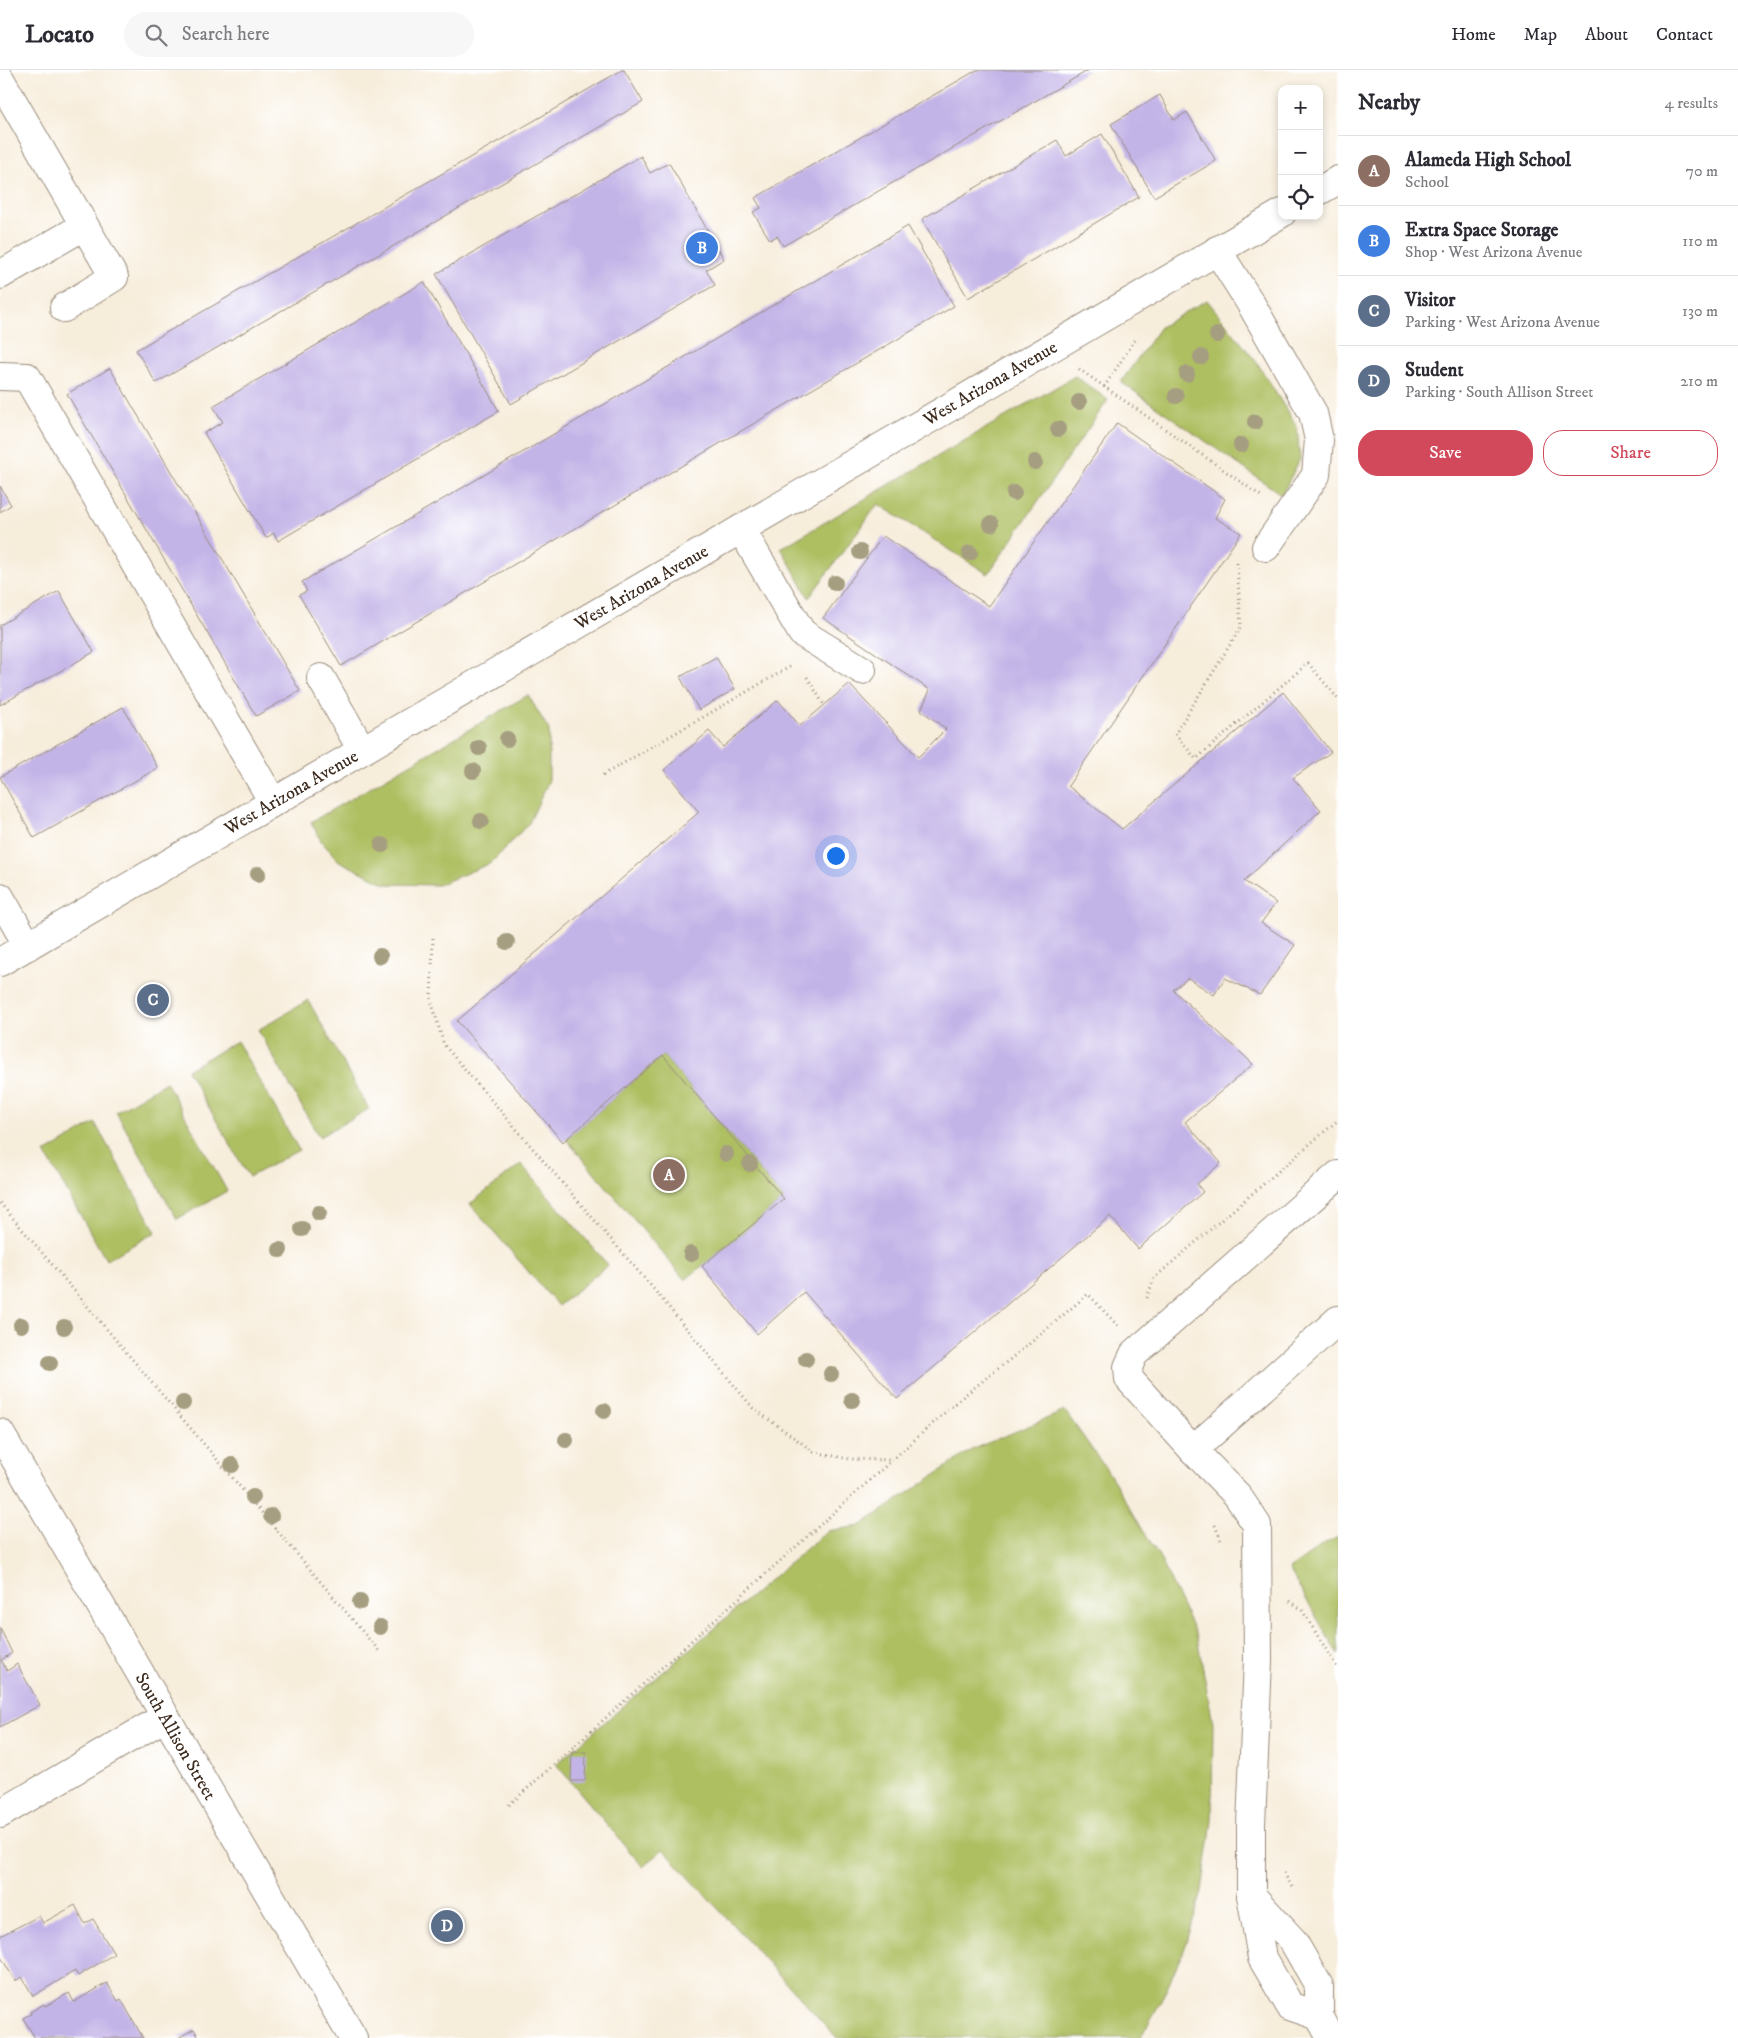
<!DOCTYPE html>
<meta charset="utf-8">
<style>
:root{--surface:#fff;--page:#f7f7f7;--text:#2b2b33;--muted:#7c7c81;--line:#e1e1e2;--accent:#d1495b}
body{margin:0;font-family:"IM FELL DW Pica",serif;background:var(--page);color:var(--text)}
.controls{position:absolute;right:15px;top:15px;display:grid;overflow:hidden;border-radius:10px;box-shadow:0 2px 8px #0003}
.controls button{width:45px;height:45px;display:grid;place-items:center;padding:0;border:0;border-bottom:1px solid var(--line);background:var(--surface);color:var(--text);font:25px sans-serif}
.you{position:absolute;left:835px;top:785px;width:18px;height:18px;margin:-12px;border:4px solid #fff;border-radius:50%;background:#1a73e8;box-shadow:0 0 0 8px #1a73e833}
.badge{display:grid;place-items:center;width:32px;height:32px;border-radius:50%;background:var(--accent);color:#fff;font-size:16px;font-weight:700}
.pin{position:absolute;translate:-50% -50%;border:2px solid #fff;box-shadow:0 1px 5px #0006}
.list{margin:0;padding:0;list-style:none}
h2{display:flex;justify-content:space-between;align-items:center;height:65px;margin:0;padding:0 20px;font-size:21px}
h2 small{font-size:16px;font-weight:400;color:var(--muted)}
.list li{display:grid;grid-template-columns:32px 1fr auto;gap:15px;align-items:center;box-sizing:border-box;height:70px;padding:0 20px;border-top:1px solid var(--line)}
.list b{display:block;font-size:19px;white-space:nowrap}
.list p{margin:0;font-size:16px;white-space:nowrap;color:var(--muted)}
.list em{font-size:16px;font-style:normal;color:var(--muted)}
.actions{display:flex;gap:10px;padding:15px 20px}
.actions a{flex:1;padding:11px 0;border:1px solid var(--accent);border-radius:20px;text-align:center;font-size:18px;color:var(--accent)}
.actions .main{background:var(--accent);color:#fff}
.icon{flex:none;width:28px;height:28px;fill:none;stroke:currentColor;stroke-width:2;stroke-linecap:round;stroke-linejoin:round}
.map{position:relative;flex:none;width:1338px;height:1968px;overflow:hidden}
header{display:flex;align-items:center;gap:30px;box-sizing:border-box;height:70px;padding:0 25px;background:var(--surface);border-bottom:1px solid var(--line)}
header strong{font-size:24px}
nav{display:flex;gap:28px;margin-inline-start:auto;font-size:18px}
.search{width:350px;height:45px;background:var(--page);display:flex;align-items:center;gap:12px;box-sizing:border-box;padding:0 18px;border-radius:28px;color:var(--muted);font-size:19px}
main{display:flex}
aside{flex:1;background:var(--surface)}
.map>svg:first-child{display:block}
.green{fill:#aebf62;stroke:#747440}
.building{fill:#c3b4e7}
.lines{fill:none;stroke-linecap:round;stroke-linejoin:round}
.minor-casing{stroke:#998c7c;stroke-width:30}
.path{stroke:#998c7c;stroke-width:3;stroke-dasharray:1 4;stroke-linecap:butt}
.minor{stroke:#fff;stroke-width:28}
.tree{fill:#a69e80}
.labels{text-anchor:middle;stroke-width:4;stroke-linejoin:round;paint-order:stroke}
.street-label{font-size:18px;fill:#3b2a1e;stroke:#fff}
</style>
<header>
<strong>Locato</strong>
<div class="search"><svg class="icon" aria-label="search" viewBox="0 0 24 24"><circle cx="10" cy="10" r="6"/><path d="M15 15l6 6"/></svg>Search here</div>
<nav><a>Home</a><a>Map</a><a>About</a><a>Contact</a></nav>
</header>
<main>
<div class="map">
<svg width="1338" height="1968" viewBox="0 0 1338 1968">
<rect width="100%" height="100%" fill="#fff"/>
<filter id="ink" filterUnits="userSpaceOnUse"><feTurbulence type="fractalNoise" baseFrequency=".02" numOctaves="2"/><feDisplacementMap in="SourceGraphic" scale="10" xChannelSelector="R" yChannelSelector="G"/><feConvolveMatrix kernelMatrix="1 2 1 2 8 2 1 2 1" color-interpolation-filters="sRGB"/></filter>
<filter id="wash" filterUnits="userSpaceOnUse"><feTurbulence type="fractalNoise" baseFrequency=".0096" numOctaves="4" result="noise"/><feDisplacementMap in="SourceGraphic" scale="20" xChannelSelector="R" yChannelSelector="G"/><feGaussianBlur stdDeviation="1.12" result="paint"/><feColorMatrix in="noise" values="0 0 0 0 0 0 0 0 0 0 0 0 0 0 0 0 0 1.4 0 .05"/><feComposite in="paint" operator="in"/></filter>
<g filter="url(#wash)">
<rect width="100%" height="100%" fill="#f7eddb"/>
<g class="green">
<path d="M 1207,230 L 1258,294 L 1297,357 L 1300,389 L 1282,425 L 1121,312 L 1160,257 Z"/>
<path d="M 1075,306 L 1108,330 L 988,504 L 878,434 L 809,528 L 781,478 Z"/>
<path d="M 528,625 L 549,660 L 549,710 L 529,753 L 491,793 L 438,815 L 386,814 L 339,791 L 321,771 L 311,752 Z"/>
<path d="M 308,930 L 369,1039 L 319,1067 L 258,960 Z"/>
<path d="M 237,971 L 299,1080 L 249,1107 L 187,1000 Z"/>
<path d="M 663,985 L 784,1129 L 685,1210 L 566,1069 Z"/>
<path d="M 166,1012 L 227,1121 L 177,1149 L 116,1042 Z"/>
<path d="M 95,1053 L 156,1162 L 106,1190 L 45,1083 Z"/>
<path d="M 521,1094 L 608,1195 L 558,1236 L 470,1134 Z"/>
<path d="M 1065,1341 L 1111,1406 L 1159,1486 L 1197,1567 L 1213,1653 L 1212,1751 L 1202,1821 L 1186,1875 L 1160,1933 L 1140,1968 L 837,1968 L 663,1779 L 643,1797 L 556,1694 L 827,1461 L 860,1456 L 973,1379 Z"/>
<path d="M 1338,1467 L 1338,1585 L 1289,1499 L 1323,1475 Z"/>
</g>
<g id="blocks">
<g class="building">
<path d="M 622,0 L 624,0 L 643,32 L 156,313 L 136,280 Z"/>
<path d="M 977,0 L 1089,0 L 783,176 L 777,166 L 770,170 L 753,142 L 761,138 L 755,128 Z"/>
<path d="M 1160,25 L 1174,50 L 1187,42 L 1216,91 L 1154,127 L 1111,54 Z"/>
<path d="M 1102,64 L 1139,127 L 968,228 L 922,149 L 1057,70 L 1066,86 Z"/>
<path d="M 641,86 L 650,103 L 669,93 L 724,189 L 706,200 L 715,215 L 511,334 L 436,204 Z"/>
<path d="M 908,156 L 954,236 L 341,596 L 299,525 L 307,521 L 302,512 Z"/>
<path d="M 424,212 L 499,341 L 278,471 L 274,463 L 266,468 L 204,363 L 223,352 L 213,336 Z"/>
<path d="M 110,298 L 300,621 L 256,646 L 67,324 Z"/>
<path d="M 1117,353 L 1225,429 L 1215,448 L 1241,463 L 1068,716 L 1122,759 L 1283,622 L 1331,682 L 1293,708 L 1321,740 L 1244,811 L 1276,833 L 1261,853 L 1295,875 L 1260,925 L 1225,908 L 1214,925 L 1188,908 L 1173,920 L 1253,994 L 1185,1052 L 1221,1093 L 1197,1114 L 1203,1122 L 1138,1179 L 1110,1146 L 897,1329 L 804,1222 L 757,1264 L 702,1196 L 784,1129 L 663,985 L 563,1072 L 457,951 L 699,742 L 664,700 L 709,661 L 723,677 L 778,630 L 800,656 L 849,614 L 918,687 L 946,659 L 921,640 L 930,620 L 823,548 L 883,466 L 989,536 Z"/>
<path d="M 0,416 L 11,435 L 0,442 Z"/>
<path d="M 59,521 L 94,582 L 0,635 L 0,555 Z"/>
<path d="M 716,587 L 735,619 L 699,640 L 680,607 Z"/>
<path d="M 123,637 L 158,698 L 34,768 L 0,707 Z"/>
<path d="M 0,1558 L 12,1583 L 1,1590 L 7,1601 L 17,1594 L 40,1635 L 0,1657 Z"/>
<path d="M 572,1682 L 586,1682 L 585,1711 L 571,1711 Z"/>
<path d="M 75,1835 L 85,1854 L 93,1849 L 114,1884 L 78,1906 L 75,1901 L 33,1926 L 22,1907 L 15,1911 L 0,1885 L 0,1866 L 39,1846 L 43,1853 Z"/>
<path d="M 107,1913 L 118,1931 L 121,1929 L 143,1968 L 35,1968 L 23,1948 L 31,1944 L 30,1942 L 44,1934 L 45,1936 L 69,1923 L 74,1932 Z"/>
<path d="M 194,1959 L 199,1968 L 178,1968 Z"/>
</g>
</g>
</g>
<g filter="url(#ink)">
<use href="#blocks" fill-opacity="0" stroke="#998c7c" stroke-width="1"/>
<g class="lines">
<g class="minor-casing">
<g id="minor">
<path d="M 0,9 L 114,207 L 64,238"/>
<path d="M 1319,121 L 1338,110"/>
<path d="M 1217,180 L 1251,234 L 1313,343 L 1319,370 L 1316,405 L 1266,477"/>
<path d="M 0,205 L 84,156"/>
<path d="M 0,306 L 27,307 L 273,732"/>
<path d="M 741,459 L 802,563 L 862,600"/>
<path d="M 321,608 L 362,680"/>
<path d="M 0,827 L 28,876"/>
<path d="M 0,892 L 1282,143"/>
<path d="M 0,1363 L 353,1968"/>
<path d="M 1193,1380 L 1338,1250"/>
<path d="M 0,1744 L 165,1647"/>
<path d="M 1251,1825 L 1293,1871 L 1319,1916 L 1319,1946 L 1331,1968"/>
<path d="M 1319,1946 L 1290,1936 L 1262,1888 L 1251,1825 L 1251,1755 L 1258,1590 L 1257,1455 L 1237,1425 L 1193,1380 L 1129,1309 L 1128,1297 L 1134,1284 L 1338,1105"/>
</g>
</g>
<g class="path">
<path d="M 1079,299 L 1261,426"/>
<path d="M 1104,317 L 1137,267"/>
<path d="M 1237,493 L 1241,557 L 1175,664 L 1196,689 L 1308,593 L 1338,629"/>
<path d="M 807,607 L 824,635"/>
<path d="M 603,705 L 793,595"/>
<path d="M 433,868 L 431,930 L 444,975 L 651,1216 L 753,1338 L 814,1382 L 849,1389 L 892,1390"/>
<path d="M 0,1133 L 379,1581"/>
<path d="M 1147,1228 L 1154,1208 L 1338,1050"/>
<path d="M 1215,1455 L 1222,1473"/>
<path d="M 1290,1531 L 1302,1540 L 1338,1599"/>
<path d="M 509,1735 L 960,1329 L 1028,1275 L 1088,1224 L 1118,1256"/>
<path d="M 1284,1803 L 1293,1819"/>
</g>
<use href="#minor" class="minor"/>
</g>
<g class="tree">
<circle cx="1217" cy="265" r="8"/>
<circle cx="1201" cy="287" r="8"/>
<circle cx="1187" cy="304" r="8"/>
<circle cx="1176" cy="326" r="8"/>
<circle cx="1079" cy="332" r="8"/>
<circle cx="1255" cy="352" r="8"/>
<circle cx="1058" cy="359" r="8"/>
<circle cx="1241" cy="375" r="8"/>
<circle cx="1035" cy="392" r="8"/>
<circle cx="1014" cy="423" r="8"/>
<circle cx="991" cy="454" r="8"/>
<circle cx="860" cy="482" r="8"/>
<circle cx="970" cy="483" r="8"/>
<circle cx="835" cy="513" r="8"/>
<circle cx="507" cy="669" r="8"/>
<circle cx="479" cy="678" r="8"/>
<circle cx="473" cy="701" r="8"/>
<circle cx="481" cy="751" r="8"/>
<circle cx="382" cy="775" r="8"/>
<circle cx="258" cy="804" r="8"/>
<circle cx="507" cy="872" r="8"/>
<circle cx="380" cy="886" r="8"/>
<circle cx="726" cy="1084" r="8"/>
<circle cx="750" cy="1094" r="8"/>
<circle cx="319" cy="1143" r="8"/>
<circle cx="302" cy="1159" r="8"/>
<circle cx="280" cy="1180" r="8"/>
<circle cx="691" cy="1184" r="8"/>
<circle cx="21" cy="1255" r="8"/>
<circle cx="64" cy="1257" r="8"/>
<circle cx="806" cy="1289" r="8"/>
<circle cx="50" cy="1293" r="8"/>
<circle cx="831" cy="1304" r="8"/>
<circle cx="852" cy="1330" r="8"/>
<circle cx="183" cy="1333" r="8"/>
<circle cx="604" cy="1341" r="8"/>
<circle cx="566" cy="1370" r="8"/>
<circle cx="232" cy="1395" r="8"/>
<circle cx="253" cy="1427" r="8"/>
<circle cx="271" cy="1446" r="8"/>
<circle cx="360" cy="1532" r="8"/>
<circle cx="380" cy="1557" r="8"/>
</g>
</g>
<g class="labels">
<g class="street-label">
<text transform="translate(990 313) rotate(-30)" y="6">West Arizona Avenue</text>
<text transform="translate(641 517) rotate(-30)" y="6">West Arizona Avenue</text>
<text transform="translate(291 722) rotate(-30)" y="6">West Arizona Avenue</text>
<text transform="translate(176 1666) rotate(60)" y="6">South Allison Street</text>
</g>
</g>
</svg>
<div class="controls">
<button>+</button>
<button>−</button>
<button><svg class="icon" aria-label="locate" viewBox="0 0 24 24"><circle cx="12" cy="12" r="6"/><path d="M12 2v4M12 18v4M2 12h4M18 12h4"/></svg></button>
</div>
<div class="you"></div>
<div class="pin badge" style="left:669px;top:1105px;background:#8d6e63">A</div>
<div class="pin badge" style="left:702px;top:178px;background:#3f7fe0">B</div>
<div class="pin badge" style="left:153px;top:930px;background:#5c6f8a">C</div>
<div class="pin badge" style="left:447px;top:1856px;background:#5c6f8a">D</div>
</div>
<aside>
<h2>Nearby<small>4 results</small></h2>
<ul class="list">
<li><span class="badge" style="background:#8d6e63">A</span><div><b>Alameda High School</b><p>School</p></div><em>70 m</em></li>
<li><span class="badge" style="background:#3f7fe0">B</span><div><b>Extra Space Storage</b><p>Shop · West Arizona Avenue</p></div><em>110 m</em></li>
<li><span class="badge" style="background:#5c6f8a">C</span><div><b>Visitor</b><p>Parking · West Arizona Avenue</p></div><em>130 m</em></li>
<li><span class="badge" style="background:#5c6f8a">D</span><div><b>Student</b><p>Parking · South Allison Street</p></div><em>210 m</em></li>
</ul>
<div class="actions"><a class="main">Save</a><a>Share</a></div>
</aside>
</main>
